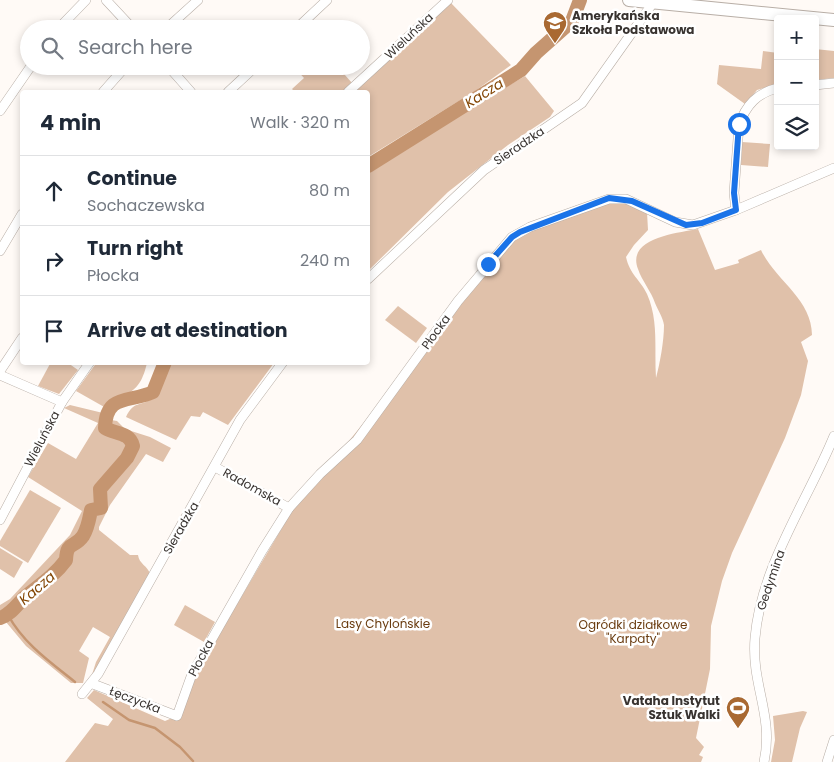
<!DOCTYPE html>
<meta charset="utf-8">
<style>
:root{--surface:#fff;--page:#f2f2f3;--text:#1f2937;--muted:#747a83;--line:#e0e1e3}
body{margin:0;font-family:Poppins,sans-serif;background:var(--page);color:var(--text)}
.controls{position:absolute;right:15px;top:15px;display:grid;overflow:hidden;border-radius:5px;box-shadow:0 2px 8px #0003}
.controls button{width:45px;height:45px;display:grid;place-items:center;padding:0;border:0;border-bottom:1px solid var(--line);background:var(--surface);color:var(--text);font:25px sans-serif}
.stop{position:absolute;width:15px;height:15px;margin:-11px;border:4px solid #1a73e8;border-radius:50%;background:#fff}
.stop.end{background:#1a73e8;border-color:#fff;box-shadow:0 1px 5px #0008}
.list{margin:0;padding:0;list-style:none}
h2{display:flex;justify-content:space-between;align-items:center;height:65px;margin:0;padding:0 20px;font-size:21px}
h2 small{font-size:16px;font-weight:400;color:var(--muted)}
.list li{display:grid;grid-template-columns:32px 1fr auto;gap:15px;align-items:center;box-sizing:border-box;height:70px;padding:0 20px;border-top:1px solid var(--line)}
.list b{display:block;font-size:19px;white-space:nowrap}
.list p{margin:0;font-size:16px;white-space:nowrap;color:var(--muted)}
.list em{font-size:16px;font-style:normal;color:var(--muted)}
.icon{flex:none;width:28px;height:28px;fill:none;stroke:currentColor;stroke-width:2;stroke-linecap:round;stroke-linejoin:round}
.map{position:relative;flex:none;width:834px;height:762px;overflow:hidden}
.search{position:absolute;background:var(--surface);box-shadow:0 2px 8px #0003;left:20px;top:20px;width:350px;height:55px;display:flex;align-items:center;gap:12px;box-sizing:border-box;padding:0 18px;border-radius:28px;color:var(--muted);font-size:19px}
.panel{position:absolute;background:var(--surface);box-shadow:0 2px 8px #0003;left:20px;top:90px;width:350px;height:275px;border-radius:5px}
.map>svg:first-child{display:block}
.green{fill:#e0c1aa}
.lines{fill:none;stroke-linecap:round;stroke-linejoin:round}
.stream{stroke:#c59570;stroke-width:2.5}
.river{stroke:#c59570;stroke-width:14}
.street-casing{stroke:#b8aea6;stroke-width:10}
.secondary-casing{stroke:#b8aea6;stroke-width:14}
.street{stroke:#fff;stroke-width:9}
.secondary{stroke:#fff;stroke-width:12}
.route{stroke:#1a73e8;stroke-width:6}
.labels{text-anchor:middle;stroke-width:5;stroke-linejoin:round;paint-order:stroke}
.poi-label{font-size:12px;font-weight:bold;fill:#383330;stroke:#fff;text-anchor:start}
.street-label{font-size:12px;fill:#383330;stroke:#fff}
.park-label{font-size:12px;fill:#6a3c10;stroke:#fff}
.water-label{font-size:14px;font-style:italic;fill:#824503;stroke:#fff}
</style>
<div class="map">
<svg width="834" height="762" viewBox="0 0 834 762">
<rect width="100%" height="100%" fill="#fffaf6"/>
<g class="green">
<path d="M 451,3 L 511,65 L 475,91 L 368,157 L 368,92 L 353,92 Z"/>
<path d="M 815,49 L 834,51 L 834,78 L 815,80 Z"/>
<path d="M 763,51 L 778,53 L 778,84 L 757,90 L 745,104 L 717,84 L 719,65 L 761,69 Z"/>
<path d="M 293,66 L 337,66 L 352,83 L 342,92 L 295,92 L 292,89 L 304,78 Z"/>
<path d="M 525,76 L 554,111 L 550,117 L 508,145 L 448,192 L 368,271 L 368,169 Z"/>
<path d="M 742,142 L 770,144 L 768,167 L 741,165 Z"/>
<path d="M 619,201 L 647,212 L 648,230 L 634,245 L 626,257 C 630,275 640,279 647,294 C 659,321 654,350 656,378 C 660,363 664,341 664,325 C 663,318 658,310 655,303 C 651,291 642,281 638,269 C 626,238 677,233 698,229 L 715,270 L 739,263 L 738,260 L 761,250 C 775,280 812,299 812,335 L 801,342 L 808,361 L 801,395 L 785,438 L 732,553 L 722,581 L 711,626 L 710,669 L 696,738 L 704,747 L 699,755 L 703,757 L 701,762 L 65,762 L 95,723 L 108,726 L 113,719 L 87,698 L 94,690 L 165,721 L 177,716 L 194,677 L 292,511 L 514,238 L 602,203 Z"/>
<path d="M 398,306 L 427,328 L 416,343 L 385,320 Z"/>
<path d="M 51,362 L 68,363 L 78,370 L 59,394 L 38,386 Z"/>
<path d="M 97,362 L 147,362 L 147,363 C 143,379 139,389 122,397 C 115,400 111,401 106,408 L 76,391 Z"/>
<path d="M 168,363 L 168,362 L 274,363 L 228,425 L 203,412 L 200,417 L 191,416 L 176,440 L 126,417 C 134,400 140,407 151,399 C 158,393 165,372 168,363 Z"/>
<path d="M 70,405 L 103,413 L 100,420 L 109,423 L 111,420 L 117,421 L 125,429 L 150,437 L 171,448 L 163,462 L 146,454 L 110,505 L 99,527 L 99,530 L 130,555 L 138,555 C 139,564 148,566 150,574 L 90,681 L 96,662 L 110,637 L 93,627 L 79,651 L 89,658 L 83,683 L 71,683 L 26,646 L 6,622 L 0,621 L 0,605 L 10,599 L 70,535 L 82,511 L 28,477 L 48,443 L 76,459 L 98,423 L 64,408 Z"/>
<path d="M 30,490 L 61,508 L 28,563 L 0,546 L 0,541 Z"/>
<path d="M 0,548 L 23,562 L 14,578 L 0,569 Z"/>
<path d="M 185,605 L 215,622 L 204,642 L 174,625 Z"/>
<path d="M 803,711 L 807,712 L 800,728 L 792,762 L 771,762 L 775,740 L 773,716 Z"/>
</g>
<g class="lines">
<g class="stream">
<path d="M 8,615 C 24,644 50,662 75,682"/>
<path d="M 103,702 L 129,720 L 155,728 L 180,747 L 193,761"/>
</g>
<g class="river">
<path d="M 368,166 L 521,70 L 536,53 L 572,21 L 580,0"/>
<path d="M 0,618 C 12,614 17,604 26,596 C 41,584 55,575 66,560 C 67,540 74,549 83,536 C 88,528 89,520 91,510 L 101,508 L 100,489 L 127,458 L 133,446 C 130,432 115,434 105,428 C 106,393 130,403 153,392 L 165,362"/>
</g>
<g class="street-casing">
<g id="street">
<path d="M 106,0 L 133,29"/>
<path d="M 58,29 L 86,0"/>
<path d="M 166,29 L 198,0"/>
<path d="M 296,29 L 327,0"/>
<path d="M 168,66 L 191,92"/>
<path d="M 815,85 L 834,83"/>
<path d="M 103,92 L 126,66"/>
<path d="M 228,92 L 256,66"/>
<path d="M 348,92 L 448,0"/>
<path d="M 0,111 L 31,66"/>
<path d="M 736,210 L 734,193 L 739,125 C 746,105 757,93 778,88"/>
<path d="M 0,251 L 22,214"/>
<path d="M 368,279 L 484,170 L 582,103 L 655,0"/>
<path d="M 0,371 L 22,338"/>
<path d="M 0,375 L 62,402"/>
<path d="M 215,467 L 289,508"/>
<path d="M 0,520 L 62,402 L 90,362"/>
<path d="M 93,684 L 177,716 L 192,674 L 262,551 L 289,508 L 320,474 L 357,440 L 458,301 L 512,237 L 530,227 L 609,199 L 626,199 L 675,222 L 693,225 L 736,210 L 834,168"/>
<path d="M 82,694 L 98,674 L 240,420 L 283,362"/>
<path d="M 764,762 C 774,715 751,685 755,638 C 761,566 807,502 834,436"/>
<path d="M 827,762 L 834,740"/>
</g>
</g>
<g class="secondary-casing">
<path id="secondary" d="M 629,0 L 834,20"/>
</g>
<use href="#street" class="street"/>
<use href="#secondary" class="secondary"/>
</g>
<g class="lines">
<path class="route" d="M 488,264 L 512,237 L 520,232 L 609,198 L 632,201 L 686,225 L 702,223 L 736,210 L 734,193 L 739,124"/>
</g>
<defs>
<g id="school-pin" transform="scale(1.25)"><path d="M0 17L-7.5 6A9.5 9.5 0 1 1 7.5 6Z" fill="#a96932" stroke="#fff"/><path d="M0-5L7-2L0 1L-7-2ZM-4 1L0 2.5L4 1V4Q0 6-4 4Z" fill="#fff"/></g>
<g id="stadium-pin" transform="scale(1.25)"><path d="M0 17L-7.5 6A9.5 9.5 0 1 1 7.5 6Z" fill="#a96932" stroke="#fff"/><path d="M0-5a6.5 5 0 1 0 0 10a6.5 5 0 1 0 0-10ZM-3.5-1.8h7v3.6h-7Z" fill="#fff"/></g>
</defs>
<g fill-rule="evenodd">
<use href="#school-pin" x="555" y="23"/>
<use href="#stadium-pin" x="738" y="708"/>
</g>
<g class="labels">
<g class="poi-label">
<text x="572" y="20">Amerykańska<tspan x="572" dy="14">Szkoła Podstawowa</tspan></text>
<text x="720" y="705" text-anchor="end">Vataha Instytut<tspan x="720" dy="14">Sztuk Walki</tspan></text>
</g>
<g class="street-label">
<text transform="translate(409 36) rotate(-43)" y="4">Wieluńska</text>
<text transform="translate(519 146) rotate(-34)" y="4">Sieradzka</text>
<text transform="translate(436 332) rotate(-54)" y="4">Płocka</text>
<text transform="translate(42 439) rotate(-62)" y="4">Wieluńska</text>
<text transform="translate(252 487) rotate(29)" y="4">Radomska</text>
<text transform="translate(181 528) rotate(-60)" y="4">Sieradzka</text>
<text transform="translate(771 580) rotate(-71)" y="4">Gedymina</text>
<text transform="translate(201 658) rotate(-62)" y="4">Płocka</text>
<text transform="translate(135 700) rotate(21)" y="4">Łęczycka</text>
</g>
<g class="park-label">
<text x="383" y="628">Lasy Chylońskie</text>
<text x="633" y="629">Ogródki działkowe<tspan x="633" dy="14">"Karpaty"</tspan></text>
</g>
<g class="water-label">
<text transform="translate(484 93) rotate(-32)" y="5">Kacza</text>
<text transform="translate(37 588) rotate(-41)" y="5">Kacza</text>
</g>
</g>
</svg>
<div class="controls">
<button>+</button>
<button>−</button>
<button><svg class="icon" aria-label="layers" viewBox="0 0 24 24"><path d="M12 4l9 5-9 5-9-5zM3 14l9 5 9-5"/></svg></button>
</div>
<div class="stop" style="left:739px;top:124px"></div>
<div class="stop end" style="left:488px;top:264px"></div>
<div class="search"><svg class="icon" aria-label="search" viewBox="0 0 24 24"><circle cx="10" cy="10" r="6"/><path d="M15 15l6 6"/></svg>Search here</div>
<section class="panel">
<h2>4 min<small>Walk · 320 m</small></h2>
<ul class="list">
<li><svg class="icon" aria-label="ahead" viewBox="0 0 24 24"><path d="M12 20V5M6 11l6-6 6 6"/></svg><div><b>Continue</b><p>Sochaczewska</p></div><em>80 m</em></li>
<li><svg class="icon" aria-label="right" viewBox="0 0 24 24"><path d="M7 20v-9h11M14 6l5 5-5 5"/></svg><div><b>Turn right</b><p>Płocka</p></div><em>240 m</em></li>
<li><svg class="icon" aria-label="arrive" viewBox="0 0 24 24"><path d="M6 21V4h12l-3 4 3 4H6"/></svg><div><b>Arrive at destination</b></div></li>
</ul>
</section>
</div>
